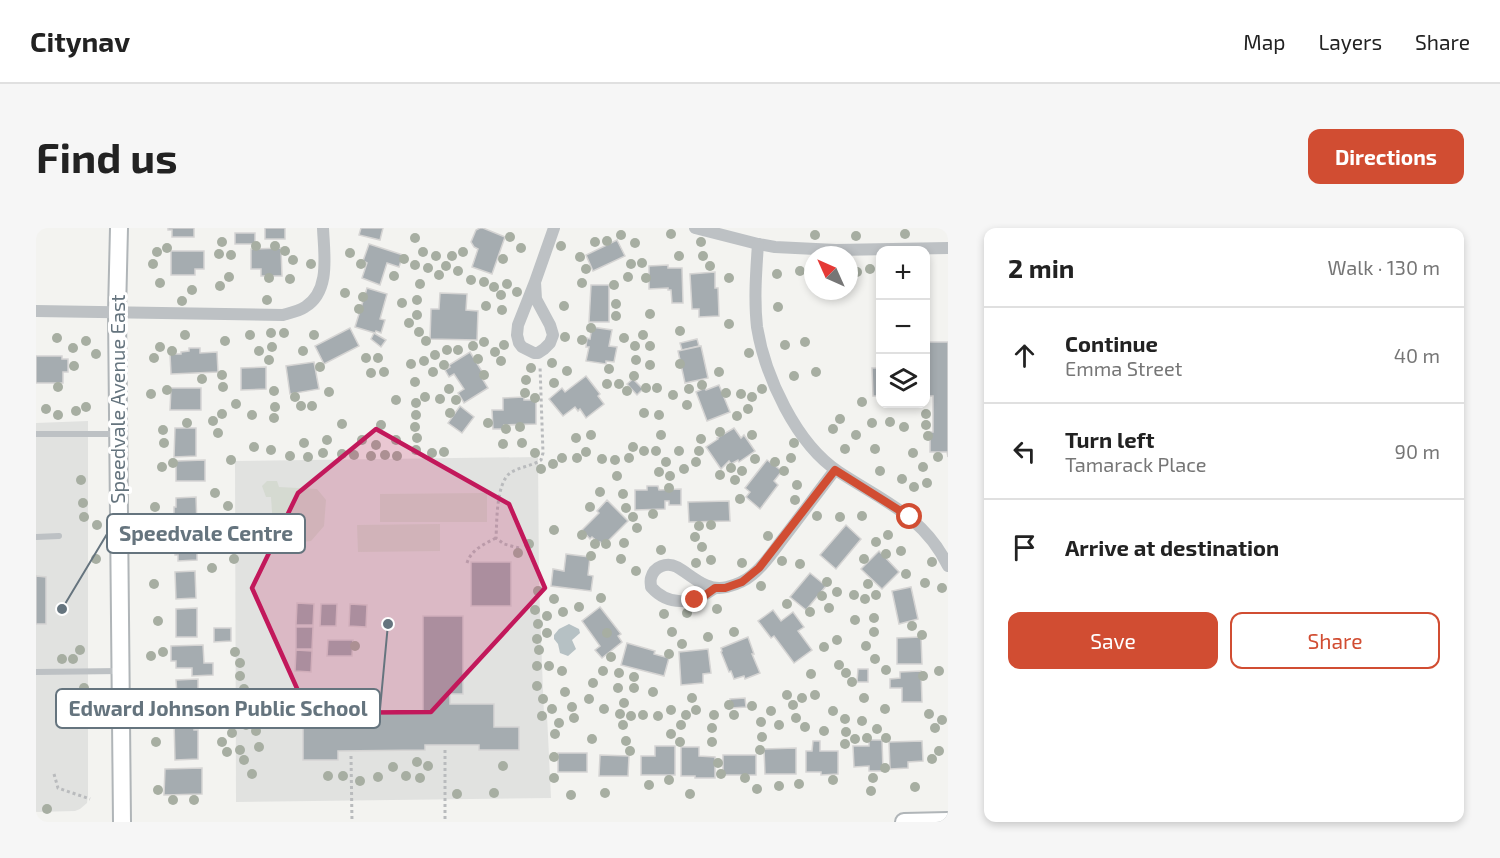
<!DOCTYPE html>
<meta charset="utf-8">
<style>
:root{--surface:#fff;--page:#f6f6f6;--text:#222;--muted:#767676;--line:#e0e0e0;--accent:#d14d32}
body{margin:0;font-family:"Exo 2",sans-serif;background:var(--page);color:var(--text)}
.controls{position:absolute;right:18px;top:18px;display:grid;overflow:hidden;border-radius:12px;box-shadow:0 3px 9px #0003}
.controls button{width:54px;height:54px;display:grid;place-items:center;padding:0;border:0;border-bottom:2px solid var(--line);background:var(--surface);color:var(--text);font:30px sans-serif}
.compass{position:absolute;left:768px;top:18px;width:54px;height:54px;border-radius:50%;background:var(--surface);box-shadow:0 3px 9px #0003;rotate:315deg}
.stop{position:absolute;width:18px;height:18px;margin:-14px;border:4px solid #d14d32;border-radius:50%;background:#fff}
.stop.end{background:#d14d32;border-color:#fff;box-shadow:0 2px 6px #0008}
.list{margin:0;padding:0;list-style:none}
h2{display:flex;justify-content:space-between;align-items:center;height:78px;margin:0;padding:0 24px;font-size:26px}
h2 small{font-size:20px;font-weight:400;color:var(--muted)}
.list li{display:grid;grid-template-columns:39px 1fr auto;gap:18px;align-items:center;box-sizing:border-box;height:96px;padding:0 24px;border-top:2px solid var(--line)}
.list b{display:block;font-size:22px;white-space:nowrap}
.list p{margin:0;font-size:20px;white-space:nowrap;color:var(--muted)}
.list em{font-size:20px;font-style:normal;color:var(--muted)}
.actions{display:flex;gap:12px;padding:18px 24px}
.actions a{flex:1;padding:14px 0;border:2px solid var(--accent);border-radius:12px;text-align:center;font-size:21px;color:var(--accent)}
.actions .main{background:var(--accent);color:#fff}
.icon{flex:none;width:33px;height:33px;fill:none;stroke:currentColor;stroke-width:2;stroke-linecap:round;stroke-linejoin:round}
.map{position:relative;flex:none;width:912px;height:594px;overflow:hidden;border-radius:12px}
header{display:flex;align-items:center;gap:36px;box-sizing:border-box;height:84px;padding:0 30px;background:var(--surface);border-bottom:2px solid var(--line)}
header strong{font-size:28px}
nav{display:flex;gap:33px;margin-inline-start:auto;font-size:21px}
.intro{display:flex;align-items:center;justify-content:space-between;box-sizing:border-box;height:144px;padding:0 36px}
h1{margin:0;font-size:42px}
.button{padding:15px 27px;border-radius:12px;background:var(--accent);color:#fff;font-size:21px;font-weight:700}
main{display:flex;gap:36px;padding:0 36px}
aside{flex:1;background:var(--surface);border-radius:12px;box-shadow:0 3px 9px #0003}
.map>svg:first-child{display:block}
.built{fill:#e1e2e0}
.green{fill:#d5dad1}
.water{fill:#b6c1c4}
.building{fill:#a5acb0;stroke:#d5d4d3;stroke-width:1.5}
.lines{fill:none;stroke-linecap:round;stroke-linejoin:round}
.secondary-casing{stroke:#b0b5b8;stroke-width:20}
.path{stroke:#b9bbbd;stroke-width:3;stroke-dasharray:3 3;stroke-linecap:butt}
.service{stroke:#bdc1c4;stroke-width:6}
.minor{stroke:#bdc1c4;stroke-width:12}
.secondary{stroke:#fff;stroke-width:16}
.tree{fill:#a7aea2}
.route{stroke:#d14d32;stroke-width:8}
.marked{fill:#c2185b;fill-opacity:0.2;stroke:#c2185b;stroke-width:4.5;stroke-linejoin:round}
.labels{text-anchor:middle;stroke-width:6;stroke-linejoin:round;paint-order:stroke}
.street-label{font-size:20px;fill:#65747e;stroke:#fff}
.leader{fill:none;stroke:#65747e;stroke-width:2}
.callout-dot{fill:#65747e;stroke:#fff;stroke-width:2}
.callout{fill:#fff;stroke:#65747e;stroke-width:2}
.callout-label{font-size:21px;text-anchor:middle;font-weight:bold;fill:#65747e}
</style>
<header>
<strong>Citynav</strong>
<nav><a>Map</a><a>Layers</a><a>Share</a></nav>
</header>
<div class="intro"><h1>Find us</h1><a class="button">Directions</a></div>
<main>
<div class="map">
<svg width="912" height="594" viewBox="0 0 912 594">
<rect width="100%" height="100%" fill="#f3f3f0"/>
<g class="built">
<path d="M 52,193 L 52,567 L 51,575 L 44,581 L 39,583 L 0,584 L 0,195 Z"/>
<path d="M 502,229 L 503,355 L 506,437 L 508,487 L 511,487 L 515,570 L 200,574 L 199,233 Z"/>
</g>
<g class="green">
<path d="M 231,253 L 241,253 L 243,259 L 281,261 L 290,272 L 288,298 L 275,313 L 255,315 L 238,314 L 235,269 L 230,269 L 226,258 Z"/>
<path d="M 451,265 L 451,294 L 344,294 L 344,266 Z"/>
<path d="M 404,296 L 404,323 L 322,324 L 321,297 Z"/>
</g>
<path class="water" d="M 533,396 L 543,401 L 544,405 L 536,412 L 540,421 L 532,428 L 524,425 L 522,416 L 518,411 L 518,407 L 523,401 Z"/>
<g class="building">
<path d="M 132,0 L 158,0 L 158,9 L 136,9 L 136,2 L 132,2 Z"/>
<rect x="229" y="0" width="20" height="11"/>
<path d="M 325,0 L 347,0 L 344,12 L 323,7 Z"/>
<path d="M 444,0 L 447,0 L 469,9 L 456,46 L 436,39 L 442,21 L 438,19 L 435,14 L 440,2 Z"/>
<rect x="199" y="5" width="20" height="11"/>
<path d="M 581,12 L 589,28 L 557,43 L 550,27 Z"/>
<path d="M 333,16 L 367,27 L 363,39 L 351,35 L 344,57 L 326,50 L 331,35 L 327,33 Z"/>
<path d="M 245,20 L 246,48 L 225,48 L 225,41 L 215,41 L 215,21 Z"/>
<path d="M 135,23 L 168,23 L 168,41 L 159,41 L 159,47 L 135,47 Z"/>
<path d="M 632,37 L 632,40 L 646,40 L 647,75 L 636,75 L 635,62 L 632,62 L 632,60 L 613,61 L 613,38 Z"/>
<path d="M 679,44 L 679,60 L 682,60 L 683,88 L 663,89 L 663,81 L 656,81 L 654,46 Z"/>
<path d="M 555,57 L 573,57 L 573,94 L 553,94 Z"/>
<path d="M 331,60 L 351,66 L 344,91 L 349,92 L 345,105 L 340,103 L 339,105 L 319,99 Z"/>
<path d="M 404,65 L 431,66 L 430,82 L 442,83 L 441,112 L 394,111 L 395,81 L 403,81 Z"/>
<path d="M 556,99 L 576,102 L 573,118 L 581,119 L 578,134 L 570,133 L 570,136 L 550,133 L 553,119 L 550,119 L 551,110 L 554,111 Z"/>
<path d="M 314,100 L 323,118 L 288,136 L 279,118 Z"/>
<path d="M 338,105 L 350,112 L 345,119 L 335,111 Z"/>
<path d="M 661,111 L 663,118 L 646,122 L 644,115 Z"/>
<path d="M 890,114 L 912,114 L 912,229 L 911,224 L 894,224 L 894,204 L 897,204 L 897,168 L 890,168 Z"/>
<path d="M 665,118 L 672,150 L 649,155 L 642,123 Z"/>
<path d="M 153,120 L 164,120 L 164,125 L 181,124 L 182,144 L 135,146 L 134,126 L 145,126 L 145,124 L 153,123 Z"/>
<path d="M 434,124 L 447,145 L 444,147 L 452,160 L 428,175 L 422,165 L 428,161 L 418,146 L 413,149 L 409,142 L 414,139 L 413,137 Z"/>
<path d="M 0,128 L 26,128 L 26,131 L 32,131 L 32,144 L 27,144 L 27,155 L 0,155 Z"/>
<path d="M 278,134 L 283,161 L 254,166 L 250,138 Z"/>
<path d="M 230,139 L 230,161 L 205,162 L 205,140 Z"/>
<path d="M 836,140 L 844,140 L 844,168 L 837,168 Z"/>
<path d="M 550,148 L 564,166 L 562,168 L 568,176 L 550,190 L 544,181 L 542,183 L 539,179 L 527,188 L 513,171 L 526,160 L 529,164 Z"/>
<path d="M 597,151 L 607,161 L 601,167 L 591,156 Z"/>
<path d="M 683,157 L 694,184 L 671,193 L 660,164 L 669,160 L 670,162 Z"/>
<path d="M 135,160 L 165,160 L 165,182 L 134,182 Z"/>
<path d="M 488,169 L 488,172 L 500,172 L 500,196 L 468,197 L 468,201 L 457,201 L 456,182 L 467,182 L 467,170 Z"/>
<path d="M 424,178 L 438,189 L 426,205 L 412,195 Z"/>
<path d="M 139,200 L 160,200 L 160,228 L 138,229 Z"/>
<path d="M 698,200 L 705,210 L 708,207 L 719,223 L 703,234 L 702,232 L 695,236 L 693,233 L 685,241 L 670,219 L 682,211 L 681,210 Z"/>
<path d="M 169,232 L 169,253 L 140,253 L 140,233 Z"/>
<path d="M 731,232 L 746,243 L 738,253 L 742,257 L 724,281 L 710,269 L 714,264 L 709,260 Z"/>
<path d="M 611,258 L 622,258 L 623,262 L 645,261 L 645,277 L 633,277 L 633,273 L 629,273 L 629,281 L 599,282 L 599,262 L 611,262 Z"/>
<path d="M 160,269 L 161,298 L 141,298 L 140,287 L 138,287 L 138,279 L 140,279 L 140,270 Z"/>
<path d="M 571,272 L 592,293 L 568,317 L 564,314 L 563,315 L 556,309 L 554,311 L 546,302 L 563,285 L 561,283 Z"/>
<path d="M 693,273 L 694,293 L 653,294 L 652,274 Z"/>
<path d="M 810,297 L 825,311 L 800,341 L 784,327 Z"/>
<path d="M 141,307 L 161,307 L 161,332 L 142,333 L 142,327 L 139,327 L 139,314 L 141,314 Z"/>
<path d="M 843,323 L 863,344 L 846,361 L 825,341 Z"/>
<path d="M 530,326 L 554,329 L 552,347 L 557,348 L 555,363 L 515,358 L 517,341 L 528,343 Z"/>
<rect x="435" y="334" width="40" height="44"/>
<path d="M 159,343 L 160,370 L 140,371 L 139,344 Z"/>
<path d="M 774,345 L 790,358 L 770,382 L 754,369 Z"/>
<path d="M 0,348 L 10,349 L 10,396 L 0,396 Z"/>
<path d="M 875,359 L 882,391 L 863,396 L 856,363 Z"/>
<path d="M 261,375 L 278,376 L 277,397 L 260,397 Z"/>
<path d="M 285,376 L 301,376 L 300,398 L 284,398 Z"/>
<path d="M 314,376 L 331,377 L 330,399 L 313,398 Z"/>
<path d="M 564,379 L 585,406 L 582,408 L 586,414 L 566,430 L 559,422 L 564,418 L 546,393 Z"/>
<path d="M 161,380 L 161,409 L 140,409 L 140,381 Z"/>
<path d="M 737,382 L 745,393 L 757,384 L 768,399 L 762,403 L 776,422 L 758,435 L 738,408 L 735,410 L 722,393 Z"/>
<path d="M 387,388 L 427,388 L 427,466 L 414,466 L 414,476 L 458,476 L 458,499 L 483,499 L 483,522 L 443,522 L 443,517 L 389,517 L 389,522 L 302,523 L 302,532 L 267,532 L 267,480 L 301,480 L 302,485 L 387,484 Z"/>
<path d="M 260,399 L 277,399 L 276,421 L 260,421 Z"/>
<path d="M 178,400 L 195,400 L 195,413 L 178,414 Z"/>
<path d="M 712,409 L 718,426 L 716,426 L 724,445 L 709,451 L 708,448 L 698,451 L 695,443 L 693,444 L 685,424 L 686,423 L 685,420 Z"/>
<path d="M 885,409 L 886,436 L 861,436 L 861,410 Z"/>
<path d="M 292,412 L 317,412 L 316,428 L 291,428 Z"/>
<path d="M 591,415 L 619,423 L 618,426 L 633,430 L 628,448 L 585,437 Z"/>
<path d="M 167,417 L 168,435 L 177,435 L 177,447 L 156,448 L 156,440 L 140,440 L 140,433 L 135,433 L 135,418 Z"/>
<path d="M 672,421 L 675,445 L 667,446 L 667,455 L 645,457 L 643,424 Z"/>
<path d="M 260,422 L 276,423 L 275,444 L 259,443 Z"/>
<path d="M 822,441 L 832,441 L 832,454 L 821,454 Z"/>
<path d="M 885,443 L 886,474 L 866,474 L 866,460 L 854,460 L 854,451 L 864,450 L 864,444 Z"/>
<path d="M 162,451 L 162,464 L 173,464 L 173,473 L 162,474 L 162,488 L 138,488 L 137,467 L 141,467 L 140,452 Z"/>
<path d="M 709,470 L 710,479 L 695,480 L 694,471 Z"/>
<path d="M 158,491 L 158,502 L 162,502 L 162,531 L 139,532 L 138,492 Z"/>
<path d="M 833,512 L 846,512 L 847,543 L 833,543 L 833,538 L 818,539 L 817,518 L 833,518 Z"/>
<path d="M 777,513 L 784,513 L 784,523 L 802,523 L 802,546 L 785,547 L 785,544 L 770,544 L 770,523 L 776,523 Z"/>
<path d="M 886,513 L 887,533 L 872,534 L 872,540 L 854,541 L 853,514 Z"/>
<path d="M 619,518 L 639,518 L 639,547 L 605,547 L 605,528 L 619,528 Z"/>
<path d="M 645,519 L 663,519 L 663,528 L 679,529 L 679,550 L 659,550 L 659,548 L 645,548 Z"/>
<path d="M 760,520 L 760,546 L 729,546 L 728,521 Z"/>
<rect x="522" y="525" width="29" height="19"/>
<path d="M 564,527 L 593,528 L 592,548 L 563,548 Z"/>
<rect x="687" y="527" width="33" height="20"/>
<path d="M 166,540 L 166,566 L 128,567 L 129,541 Z"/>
</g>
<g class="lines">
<g class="secondary-casing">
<g id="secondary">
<path d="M 83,0 L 81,84 L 86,594"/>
<path d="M 868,594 L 912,593"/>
</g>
</g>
<g class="path">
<path d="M 483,320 L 468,316 L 460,310 C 461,293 460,256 474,245 C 483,239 496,238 505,232 L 507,225 L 504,138"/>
<path d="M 431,335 C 435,322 448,316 460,310"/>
<path d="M 409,522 L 409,594"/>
<path d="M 315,528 L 316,594"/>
<path d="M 18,546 L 22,560 L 54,571"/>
</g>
<g class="service">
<path d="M 0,206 L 81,206"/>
<path d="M 0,309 L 23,308"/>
<path d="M 0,444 L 84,443"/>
</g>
<g class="minor">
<path d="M 659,0 L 722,16 L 739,19 L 800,22 L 912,20"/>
<path d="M 722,16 C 720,44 718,72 721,99 C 729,148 760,216 803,244 C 847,273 888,288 912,338"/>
<path d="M 499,54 L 500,71 L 514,97 L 517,107 L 514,115 L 508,121 L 502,125 L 498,125 L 486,119 L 483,115 L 481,107 L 482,97 L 499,54 L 518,0"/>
<path d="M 0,83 L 247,87 C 254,85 263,83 269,79 C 295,63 288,26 287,0"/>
<path d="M 679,360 C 658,375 634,380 615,359 C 615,356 614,353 615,350 C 618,338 631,334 641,339 C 657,348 670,364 691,359 C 699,357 709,353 716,347 C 729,337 738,322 749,308 C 766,286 782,264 799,242"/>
</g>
<use href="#secondary" class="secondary"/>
</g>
<g class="tree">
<circle cx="635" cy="6" r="5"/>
<circle cx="869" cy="6" r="5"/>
<circle cx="585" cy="7" r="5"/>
<circle cx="779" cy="7" r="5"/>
<circle cx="820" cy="8" r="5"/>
<circle cx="474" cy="9" r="5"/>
<circle cx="379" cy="10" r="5"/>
<circle cx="571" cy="13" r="5"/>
<circle cx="186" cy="14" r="5"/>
<circle cx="559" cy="14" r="5"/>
<circle cx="665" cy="14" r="5"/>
<circle cx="599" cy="15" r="5"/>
<circle cx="220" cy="18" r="5"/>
<circle cx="239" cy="18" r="5"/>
<circle cx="525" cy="18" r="5"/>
<circle cx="131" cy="20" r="5"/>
<circle cx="485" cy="20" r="5"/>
<circle cx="249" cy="23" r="5"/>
<circle cx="121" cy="24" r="5"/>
<circle cx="387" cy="24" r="5"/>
<circle cx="427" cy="24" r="5"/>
<circle cx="314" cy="25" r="5"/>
<circle cx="183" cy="26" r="5"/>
<circle cx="195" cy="27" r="5"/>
<circle cx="400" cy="28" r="5"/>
<circle cx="416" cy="28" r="5"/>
<circle cx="643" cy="28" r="5"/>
<circle cx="667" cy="28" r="5"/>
<circle cx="544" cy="29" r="5"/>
<circle cx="368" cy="31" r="5"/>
<circle cx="467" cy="31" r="5"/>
<circle cx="257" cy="32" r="5"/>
<circle cx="606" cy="35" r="5"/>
<circle cx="117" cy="36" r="5"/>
<circle cx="275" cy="36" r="5"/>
<circle cx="325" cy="36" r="5"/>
<circle cx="595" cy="36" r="5"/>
<circle cx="379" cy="37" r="5"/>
<circle cx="410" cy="38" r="5"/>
<circle cx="674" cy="38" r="5"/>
<circle cx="392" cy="40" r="5"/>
<circle cx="550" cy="41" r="5"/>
<circle cx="834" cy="41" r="5"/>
<circle cx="422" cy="43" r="5"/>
<circle cx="764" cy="43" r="5"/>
<circle cx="821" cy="44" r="5"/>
<circle cx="741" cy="46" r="5"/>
<circle cx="403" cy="47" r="5"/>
<circle cx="358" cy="48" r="5"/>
<circle cx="193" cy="49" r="5"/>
<circle cx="592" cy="49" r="5"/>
<circle cx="233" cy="50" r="5"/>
<circle cx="610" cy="50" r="5"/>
<circle cx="693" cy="50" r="5"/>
<circle cx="254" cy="51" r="5"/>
<circle cx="435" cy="52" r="5"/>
<circle cx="448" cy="54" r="5"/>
<circle cx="124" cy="55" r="5"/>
<circle cx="546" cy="55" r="5"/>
<circle cx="384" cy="56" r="5"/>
<circle cx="471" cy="56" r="5"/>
<circle cx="578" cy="57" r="5"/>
<circle cx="184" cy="58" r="5"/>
<circle cx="458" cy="59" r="5"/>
<circle cx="156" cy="62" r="5"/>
<circle cx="481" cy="64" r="5"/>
<circle cx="309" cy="65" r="5"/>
<circle cx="465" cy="67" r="5"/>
<circle cx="327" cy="69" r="5"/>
<circle cx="231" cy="72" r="5"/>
<circle cx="381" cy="72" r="5"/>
<circle cx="146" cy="73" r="5"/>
<circle cx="366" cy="75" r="5"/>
<circle cx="580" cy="76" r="5"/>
<circle cx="450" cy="78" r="5"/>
<circle cx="528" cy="78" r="5"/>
<circle cx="742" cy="79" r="5"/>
<circle cx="323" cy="81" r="5"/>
<circle cx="466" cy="82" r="5"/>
<circle cx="614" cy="86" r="5"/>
<circle cx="381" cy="87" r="5"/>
<circle cx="580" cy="88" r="5"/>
<circle cx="373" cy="95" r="5"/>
<circle cx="693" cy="96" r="5"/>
<circle cx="555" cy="100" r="5"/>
<circle cx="644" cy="103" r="5"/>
<circle cx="383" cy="104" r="5"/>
<circle cx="235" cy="105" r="5"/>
<circle cx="248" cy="105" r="5"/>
<circle cx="149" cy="107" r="5"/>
<circle cx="214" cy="107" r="5"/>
<circle cx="278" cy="107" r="5"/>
<circle cx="607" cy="107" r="5"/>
<circle cx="529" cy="109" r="5"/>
<circle cx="21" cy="110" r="5"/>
<circle cx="588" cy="110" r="5"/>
<circle cx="546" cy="112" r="5"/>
<circle cx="50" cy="113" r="5"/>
<circle cx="189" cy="113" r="5"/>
<circle cx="390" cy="113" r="5"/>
<circle cx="448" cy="114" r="5"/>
<circle cx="769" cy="114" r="5"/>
<circle cx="468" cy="117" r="5"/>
<circle cx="749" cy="117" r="5"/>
<circle cx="437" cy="118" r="5"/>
<circle cx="599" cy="118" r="5"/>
<circle cx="614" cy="118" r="5"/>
<circle cx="124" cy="119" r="5"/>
<circle cx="236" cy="119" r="5"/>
<circle cx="37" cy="120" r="5"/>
<circle cx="411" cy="122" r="5"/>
<circle cx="422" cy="122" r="5"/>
<circle cx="136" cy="123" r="5"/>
<circle cx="223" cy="123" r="5"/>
<circle cx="267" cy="123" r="5"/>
<circle cx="459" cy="124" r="5"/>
<circle cx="713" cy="125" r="5"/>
<circle cx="60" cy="126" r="5"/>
<circle cx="399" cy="127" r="5"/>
<circle cx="118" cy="130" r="5"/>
<circle cx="330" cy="130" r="5"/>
<circle cx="342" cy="130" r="5"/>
<circle cx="442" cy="131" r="5"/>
<circle cx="233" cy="132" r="5"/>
<circle cx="600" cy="132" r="5"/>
<circle cx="388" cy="133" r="5"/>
<circle cx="465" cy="133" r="5"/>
<circle cx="516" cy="135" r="5"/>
<circle cx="375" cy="136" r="5"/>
<circle cx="644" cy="136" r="5"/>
<circle cx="408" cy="137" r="5"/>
<circle cx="614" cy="137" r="5"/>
<circle cx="38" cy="138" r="5"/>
<circle cx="284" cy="139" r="5"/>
<circle cx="495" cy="140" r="5"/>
<circle cx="573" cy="141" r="5"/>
<circle cx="531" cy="143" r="5"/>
<circle cx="348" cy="144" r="5"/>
<circle cx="397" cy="144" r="5"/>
<circle cx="683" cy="144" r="5"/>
<circle cx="780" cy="144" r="5"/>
<circle cx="335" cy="145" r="5"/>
<circle cx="186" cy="147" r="5"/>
<circle cx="448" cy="147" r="5"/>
<circle cx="598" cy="148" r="5"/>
<circle cx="758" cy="148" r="5"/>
<circle cx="166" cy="151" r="5"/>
<circle cx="490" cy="152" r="5"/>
<circle cx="379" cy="154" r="5"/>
<circle cx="518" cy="155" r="5"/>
<circle cx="571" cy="156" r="5"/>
<circle cx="583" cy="156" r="5"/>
<circle cx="666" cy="157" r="5"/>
<circle cx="22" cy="159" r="5"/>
<circle cx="187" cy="159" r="5"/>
<circle cx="610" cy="160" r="5"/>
<circle cx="621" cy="160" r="5"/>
<circle cx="413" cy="161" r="5"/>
<circle cx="653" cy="161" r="5"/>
<circle cx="726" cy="161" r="5"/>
<circle cx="131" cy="162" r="5"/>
<circle cx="238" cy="163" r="5"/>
<circle cx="591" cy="163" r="5"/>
<circle cx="293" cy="164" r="5"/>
<circle cx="489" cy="165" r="5"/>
<circle cx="690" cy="165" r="5"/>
<circle cx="115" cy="166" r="5"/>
<circle cx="705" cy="166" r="5"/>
<circle cx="637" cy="167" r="5"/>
<circle cx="259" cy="169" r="5"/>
<circle cx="389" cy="169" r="5"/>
<circle cx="716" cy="169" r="5"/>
<circle cx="499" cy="170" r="5"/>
<circle cx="404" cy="171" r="5"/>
<circle cx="360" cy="172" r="5"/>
<circle cx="420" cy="172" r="5"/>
<circle cx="826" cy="174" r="5"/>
<circle cx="380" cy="175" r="5"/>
<circle cx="200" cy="176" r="5"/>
<circle cx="651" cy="177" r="5"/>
<circle cx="265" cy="178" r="5"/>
<circle cx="276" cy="178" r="5"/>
<circle cx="50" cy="179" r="5"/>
<circle cx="239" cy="179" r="5"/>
<circle cx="10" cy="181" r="5"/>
<circle cx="712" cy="181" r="5"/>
<circle cx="40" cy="183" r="5"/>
<circle cx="414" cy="185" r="5"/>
<circle cx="608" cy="185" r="5"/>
<circle cx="186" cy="186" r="5"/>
<circle cx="890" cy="186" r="5"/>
<circle cx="22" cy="187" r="5"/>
<circle cx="216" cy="187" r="5"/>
<circle cx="380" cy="187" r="5"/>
<circle cx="623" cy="187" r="5"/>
<circle cx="701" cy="188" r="5"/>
<circle cx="238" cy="190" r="5"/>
<circle cx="804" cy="191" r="5"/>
<circle cx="177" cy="193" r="5"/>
<circle cx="854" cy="194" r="5"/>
<circle cx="151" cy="195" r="5"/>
<circle cx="452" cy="195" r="5"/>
<circle cx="836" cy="195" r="5"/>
<circle cx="306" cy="196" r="5"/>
<circle cx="345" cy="197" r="5"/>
<circle cx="890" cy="197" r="5"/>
<circle cx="379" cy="199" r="5"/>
<circle cx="484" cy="199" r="5"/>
<circle cx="868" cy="199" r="5"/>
<circle cx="470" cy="201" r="5"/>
<circle cx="797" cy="201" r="5"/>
<circle cx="127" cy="202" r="5"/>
<circle cx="684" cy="204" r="5"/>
<circle cx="182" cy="205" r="5"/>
<circle cx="555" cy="207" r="5"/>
<circle cx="625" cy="207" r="5"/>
<circle cx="716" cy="207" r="5"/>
<circle cx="820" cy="207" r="5"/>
<circle cx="892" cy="208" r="5"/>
<circle cx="381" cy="210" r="5"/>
<circle cx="540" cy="210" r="5"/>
<circle cx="665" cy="211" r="5"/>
<circle cx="291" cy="212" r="5"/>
<circle cx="326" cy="212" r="5"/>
<circle cx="360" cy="212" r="5"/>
<circle cx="128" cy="215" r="5"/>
<circle cx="268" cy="215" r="5"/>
<circle cx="486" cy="215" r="5"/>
<circle cx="758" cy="215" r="5"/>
<circle cx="467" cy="216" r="5"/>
<circle cx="340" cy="217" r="5"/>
<circle cx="218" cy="219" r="5"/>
<circle cx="597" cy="219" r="5"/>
<circle cx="809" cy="221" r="5"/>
<circle cx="839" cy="221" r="5"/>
<circle cx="235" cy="222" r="5"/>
<circle cx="380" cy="222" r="5"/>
<circle cx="608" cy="223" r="5"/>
<circle cx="620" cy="223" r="5"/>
<circle cx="643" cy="223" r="5"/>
<circle cx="663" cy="223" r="5"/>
<circle cx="408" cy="224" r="5"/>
<circle cx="550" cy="224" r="5"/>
<circle cx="287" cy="225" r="5"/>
<circle cx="396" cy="225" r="5"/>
<circle cx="499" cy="225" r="5"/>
<circle cx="877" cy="225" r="5"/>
<circle cx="306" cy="226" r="5"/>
<circle cx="318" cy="227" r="5"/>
<circle cx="349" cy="227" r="5"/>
<circle cx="254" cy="228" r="5"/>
<circle cx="335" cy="228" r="5"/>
<circle cx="361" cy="228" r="5"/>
<circle cx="272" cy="229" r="5"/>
<circle cx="902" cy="229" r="5"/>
<circle cx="526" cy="230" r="5"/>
<circle cx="541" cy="230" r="5"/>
<circle cx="593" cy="230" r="5"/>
<circle cx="755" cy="230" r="5"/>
<circle cx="566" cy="231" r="5"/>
<circle cx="719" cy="231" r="5"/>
<circle cx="195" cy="232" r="5"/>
<circle cx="579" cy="232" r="5"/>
<circle cx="630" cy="234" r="5"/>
<circle cx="660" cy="234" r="5"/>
<circle cx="739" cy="234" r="5"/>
<circle cx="137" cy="235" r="5"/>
<circle cx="517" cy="236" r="5"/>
<circle cx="126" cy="239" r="5"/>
<circle cx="887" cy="239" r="5"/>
<circle cx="695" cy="240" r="5"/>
<circle cx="505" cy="241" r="5"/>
<circle cx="648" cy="241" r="5"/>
<circle cx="706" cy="243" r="5"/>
<circle cx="748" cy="243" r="5"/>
<circle cx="844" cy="243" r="5"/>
<circle cx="623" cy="244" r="5"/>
<circle cx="684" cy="247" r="5"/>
<circle cx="581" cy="248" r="5"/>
<circle cx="634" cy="248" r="5"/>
<circle cx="866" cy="251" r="5"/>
<circle cx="45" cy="252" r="5"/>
<circle cx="699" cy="252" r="5"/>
<circle cx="891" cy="255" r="5"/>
<circle cx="761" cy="257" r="5"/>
<circle cx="878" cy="259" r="5"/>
<circle cx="633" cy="260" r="5"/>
<circle cx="564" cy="264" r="5"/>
<circle cx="179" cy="265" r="5"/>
<circle cx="587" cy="266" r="5"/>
<circle cx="704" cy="271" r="5"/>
<circle cx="759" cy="272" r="5"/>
<circle cx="47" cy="275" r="5"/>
<circle cx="192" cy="278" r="5"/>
<circle cx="119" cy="279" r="5"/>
<circle cx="554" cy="279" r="5"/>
<circle cx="590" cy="280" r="5"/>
<circle cx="617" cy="286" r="5"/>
<circle cx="781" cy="288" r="5"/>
<circle cx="826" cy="288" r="5"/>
<circle cx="48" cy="289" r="5"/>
<circle cx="597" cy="289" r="5"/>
<circle cx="804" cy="289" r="5"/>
<circle cx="61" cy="297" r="5"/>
<circle cx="675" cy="297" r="5"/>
<circle cx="663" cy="298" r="5"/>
<circle cx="601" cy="300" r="5"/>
<circle cx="518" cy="302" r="5"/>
<circle cx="546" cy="307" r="5"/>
<circle cx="852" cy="307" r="5"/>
<circle cx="732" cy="308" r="5"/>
<circle cx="659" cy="309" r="5"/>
<circle cx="840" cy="314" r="5"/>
<circle cx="588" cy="315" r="5"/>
<circle cx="493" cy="316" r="5"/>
<circle cx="559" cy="316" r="5"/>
<circle cx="570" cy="316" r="5"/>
<circle cx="666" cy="319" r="5"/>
<circle cx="625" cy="322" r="5"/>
<circle cx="865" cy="323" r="5"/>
<circle cx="482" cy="325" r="5"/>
<circle cx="850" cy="326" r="5"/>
<circle cx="555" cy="328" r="5"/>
<circle cx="60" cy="331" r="5"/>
<circle cx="198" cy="331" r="5"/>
<circle cx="585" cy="331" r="5"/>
<circle cx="828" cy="331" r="5"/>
<circle cx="675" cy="332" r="5"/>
<circle cx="746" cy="333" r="5"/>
<circle cx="896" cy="334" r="5"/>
<circle cx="660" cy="335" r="5"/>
<circle cx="706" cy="335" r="5"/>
<circle cx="764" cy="336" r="5"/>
<circle cx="176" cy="340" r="5"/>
<circle cx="600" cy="343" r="5"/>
<circle cx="870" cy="346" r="5"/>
<circle cx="791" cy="354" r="5"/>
<circle cx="889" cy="355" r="5"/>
<circle cx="118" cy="356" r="5"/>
<circle cx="832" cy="356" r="5"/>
<circle cx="725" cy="358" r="5"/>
<circle cx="906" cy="360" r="5"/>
<circle cx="502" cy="363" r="5"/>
<circle cx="801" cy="364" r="5"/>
<circle cx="818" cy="367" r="5"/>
<circle cx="840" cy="367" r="5"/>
<circle cx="786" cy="368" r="5"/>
<circle cx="565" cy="370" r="5"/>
<circle cx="518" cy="371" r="5"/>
<circle cx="829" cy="371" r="5"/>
<circle cx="751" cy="376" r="5"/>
<circle cx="543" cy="379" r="5"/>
<circle cx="793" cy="380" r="5"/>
<circle cx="681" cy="381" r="5"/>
<circle cx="499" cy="382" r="5"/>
<circle cx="527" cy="384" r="5"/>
<circle cx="774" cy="384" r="5"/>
<circle cx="651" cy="385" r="5"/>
<circle cx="628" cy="386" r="5"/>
<circle cx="511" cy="388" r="5"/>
<circle cx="838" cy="390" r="5"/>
<circle cx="819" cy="392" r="5"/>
<circle cx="122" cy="393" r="5"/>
<circle cx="502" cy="396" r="5"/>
<circle cx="876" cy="398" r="5"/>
<circle cx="636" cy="404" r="5"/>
<circle cx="698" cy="404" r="5"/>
<circle cx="838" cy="404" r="5"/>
<circle cx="511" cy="405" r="5"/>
<circle cx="571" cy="405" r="5"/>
<circle cx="886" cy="407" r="5"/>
<circle cx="672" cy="409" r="5"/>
<circle cx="501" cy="411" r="5"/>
<circle cx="801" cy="412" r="5"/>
<circle cx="646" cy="416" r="5"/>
<circle cx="319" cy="418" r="5"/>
<circle cx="830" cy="418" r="5"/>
<circle cx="788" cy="419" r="5"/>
<circle cx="44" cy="422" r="5"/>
<circle cx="503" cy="422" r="5"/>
<circle cx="127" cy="424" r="5"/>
<circle cx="199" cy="424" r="5"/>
<circle cx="633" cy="426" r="5"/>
<circle cx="115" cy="428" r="5"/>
<circle cx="575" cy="429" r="5"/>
<circle cx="26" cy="431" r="5"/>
<circle cx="37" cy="431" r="5"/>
<circle cx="839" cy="431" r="5"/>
<circle cx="204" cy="435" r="5"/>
<circle cx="803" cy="437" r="5"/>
<circle cx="501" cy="438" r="5"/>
<circle cx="513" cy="438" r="5"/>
<circle cx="850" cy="442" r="5"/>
<circle cx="526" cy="443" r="5"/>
<circle cx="567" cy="443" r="5"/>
<circle cx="903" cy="443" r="5"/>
<circle cx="583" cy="445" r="5"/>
<circle cx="810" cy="445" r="5"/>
<circle cx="775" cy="446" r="5"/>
<circle cx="204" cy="448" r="5"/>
<circle cx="887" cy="448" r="5"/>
<circle cx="598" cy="449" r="5"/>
<circle cx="816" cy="454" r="5"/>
<circle cx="557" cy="455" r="5"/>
<circle cx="501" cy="458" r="5"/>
<circle cx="48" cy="460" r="5"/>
<circle cx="582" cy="460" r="5"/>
<circle cx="598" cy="460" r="5"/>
<circle cx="208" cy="461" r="5"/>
<circle cx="529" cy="464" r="5"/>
<circle cx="617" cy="464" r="5"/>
<circle cx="190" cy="466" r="5"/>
<circle cx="751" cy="467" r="5"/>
<circle cx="779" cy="467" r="5"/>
<circle cx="656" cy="470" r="5"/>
<circle cx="766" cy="470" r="5"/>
<circle cx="828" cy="470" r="5"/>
<circle cx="507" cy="471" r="5"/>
<circle cx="553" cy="471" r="5"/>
<circle cx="588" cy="475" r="5"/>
<circle cx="693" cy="477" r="5"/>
<circle cx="757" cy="477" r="5"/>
<circle cx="716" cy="478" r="5"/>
<circle cx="536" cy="479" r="5"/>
<circle cx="516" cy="481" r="5"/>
<circle cx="568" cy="481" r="5"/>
<circle cx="849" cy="481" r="5"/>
<circle cx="635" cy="482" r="5"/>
<circle cx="660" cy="482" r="5"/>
<circle cx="735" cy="483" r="5"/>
<circle cx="797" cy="483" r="5"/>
<circle cx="584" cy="486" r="5"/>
<circle cx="893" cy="486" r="5"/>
<circle cx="607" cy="487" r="5"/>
<circle cx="650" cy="487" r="5"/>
<circle cx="678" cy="487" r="5"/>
<circle cx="698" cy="487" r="5"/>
<circle cx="506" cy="488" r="5"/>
<circle cx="595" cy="488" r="5"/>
<circle cx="622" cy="488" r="5"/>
<circle cx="538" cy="490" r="5"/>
<circle cx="760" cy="490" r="5"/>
<circle cx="809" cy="491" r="5"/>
<circle cx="906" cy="492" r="5"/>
<circle cx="826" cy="493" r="5"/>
<circle cx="725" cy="494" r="5"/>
<circle cx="523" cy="495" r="5"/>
<circle cx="210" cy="497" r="5"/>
<circle cx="587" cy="497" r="5"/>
<circle cx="645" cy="497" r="5"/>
<circle cx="743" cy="497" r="5"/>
<circle cx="769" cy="499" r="5"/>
<circle cx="676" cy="500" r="5"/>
<circle cx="899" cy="500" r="5"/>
<circle cx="841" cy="501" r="5"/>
<circle cx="220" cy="503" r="5"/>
<circle cx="788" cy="503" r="5"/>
<circle cx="810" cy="504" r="5"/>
<circle cx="196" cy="505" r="5"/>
<circle cx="519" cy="506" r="5"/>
<circle cx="635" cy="506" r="5"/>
<circle cx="726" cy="509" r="5"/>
<circle cx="831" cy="510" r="5"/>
<circle cx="850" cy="510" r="5"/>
<circle cx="556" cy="511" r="5"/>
<circle cx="819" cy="511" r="5"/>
<circle cx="590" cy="513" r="5"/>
<circle cx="120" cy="514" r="5"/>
<circle cx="186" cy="514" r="5"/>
<circle cx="644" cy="514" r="5"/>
<circle cx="676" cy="514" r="5"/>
<circle cx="809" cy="516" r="5"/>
<circle cx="223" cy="519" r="5"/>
<circle cx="204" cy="522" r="5"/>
<circle cx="724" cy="522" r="5"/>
<circle cx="594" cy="523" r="5"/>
<circle cx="903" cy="523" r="5"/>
<circle cx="191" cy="524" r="5"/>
<circle cx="518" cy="529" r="5"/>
<circle cx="896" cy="531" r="5"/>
<circle cx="208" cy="532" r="5"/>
<circle cx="381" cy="534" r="5"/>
<circle cx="682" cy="535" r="5"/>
<circle cx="392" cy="538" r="5"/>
<circle cx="467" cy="538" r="5"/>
<circle cx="357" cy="539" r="5"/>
<circle cx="849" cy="540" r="5"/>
<circle cx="216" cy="546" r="5"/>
<circle cx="685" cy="546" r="5"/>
<circle cx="292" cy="548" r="5"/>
<circle cx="307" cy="548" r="5"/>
<circle cx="370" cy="548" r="5"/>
<circle cx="342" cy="549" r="5"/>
<circle cx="384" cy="550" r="5"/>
<circle cx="518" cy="550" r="5"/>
<circle cx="709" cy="550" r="5"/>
<circle cx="837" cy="550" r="5"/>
<circle cx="633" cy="552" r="5"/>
<circle cx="797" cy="552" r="5"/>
<circle cx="324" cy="553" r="5"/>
<circle cx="763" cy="556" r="5"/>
<circle cx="613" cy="557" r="5"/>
<circle cx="743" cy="558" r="5"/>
<circle cx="879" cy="559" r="5"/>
<circle cx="721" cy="561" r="5"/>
<circle cx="122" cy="562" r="5"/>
<circle cx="835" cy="563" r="5"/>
<circle cx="458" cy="565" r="5"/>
<circle cx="569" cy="565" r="5"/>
<circle cx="421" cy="566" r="5"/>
<circle cx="654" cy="566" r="5"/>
<circle cx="535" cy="567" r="5"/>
<circle cx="137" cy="572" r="5"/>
<circle cx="158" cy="572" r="5"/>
<circle cx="11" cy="581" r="5"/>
</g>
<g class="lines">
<path class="route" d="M 659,372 L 668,368 L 679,360 L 689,360 L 706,354 L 723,340 L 799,242 L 874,289"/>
</g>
<path class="marked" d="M 340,201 L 473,276 L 509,360 L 395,484 L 272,485 L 216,360 L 262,265 Z"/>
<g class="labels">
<g class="street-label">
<text transform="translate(82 171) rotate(-90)" y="7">Speedvale Avenue East</text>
</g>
</g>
<path class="leader" d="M26 381L71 306M352 396L344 481"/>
<g class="callout-dot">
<circle cx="26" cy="381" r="6"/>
<circle cx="352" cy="396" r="6"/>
</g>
<g class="callout">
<rect x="71" y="286" width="198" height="39" rx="6"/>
<rect x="20" y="461" width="324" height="39" rx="6"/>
</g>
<g class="callout-label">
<text x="170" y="313">Speedvale Centre</text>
<text x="182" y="488">Edward Johnson Public School</text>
</g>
</svg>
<div class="controls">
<button>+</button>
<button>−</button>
<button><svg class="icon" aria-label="layers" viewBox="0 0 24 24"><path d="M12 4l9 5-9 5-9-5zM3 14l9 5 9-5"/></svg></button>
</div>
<svg class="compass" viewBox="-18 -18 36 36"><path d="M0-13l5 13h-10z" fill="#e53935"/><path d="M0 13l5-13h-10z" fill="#767676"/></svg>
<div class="stop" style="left:874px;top:289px"></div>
<div class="stop end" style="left:659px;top:372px"></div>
</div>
<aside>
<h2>2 min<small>Walk · 130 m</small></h2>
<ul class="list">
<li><svg class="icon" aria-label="ahead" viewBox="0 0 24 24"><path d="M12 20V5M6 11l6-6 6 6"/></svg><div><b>Continue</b><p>Emma Street</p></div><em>40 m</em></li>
<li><svg class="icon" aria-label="left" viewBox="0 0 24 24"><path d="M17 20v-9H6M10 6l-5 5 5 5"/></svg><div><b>Turn left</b><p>Tamarack Place</p></div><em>90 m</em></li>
<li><svg class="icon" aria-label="arrive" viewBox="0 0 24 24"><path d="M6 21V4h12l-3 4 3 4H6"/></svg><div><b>Arrive at destination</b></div></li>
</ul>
<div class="actions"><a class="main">Save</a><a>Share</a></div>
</aside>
</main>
